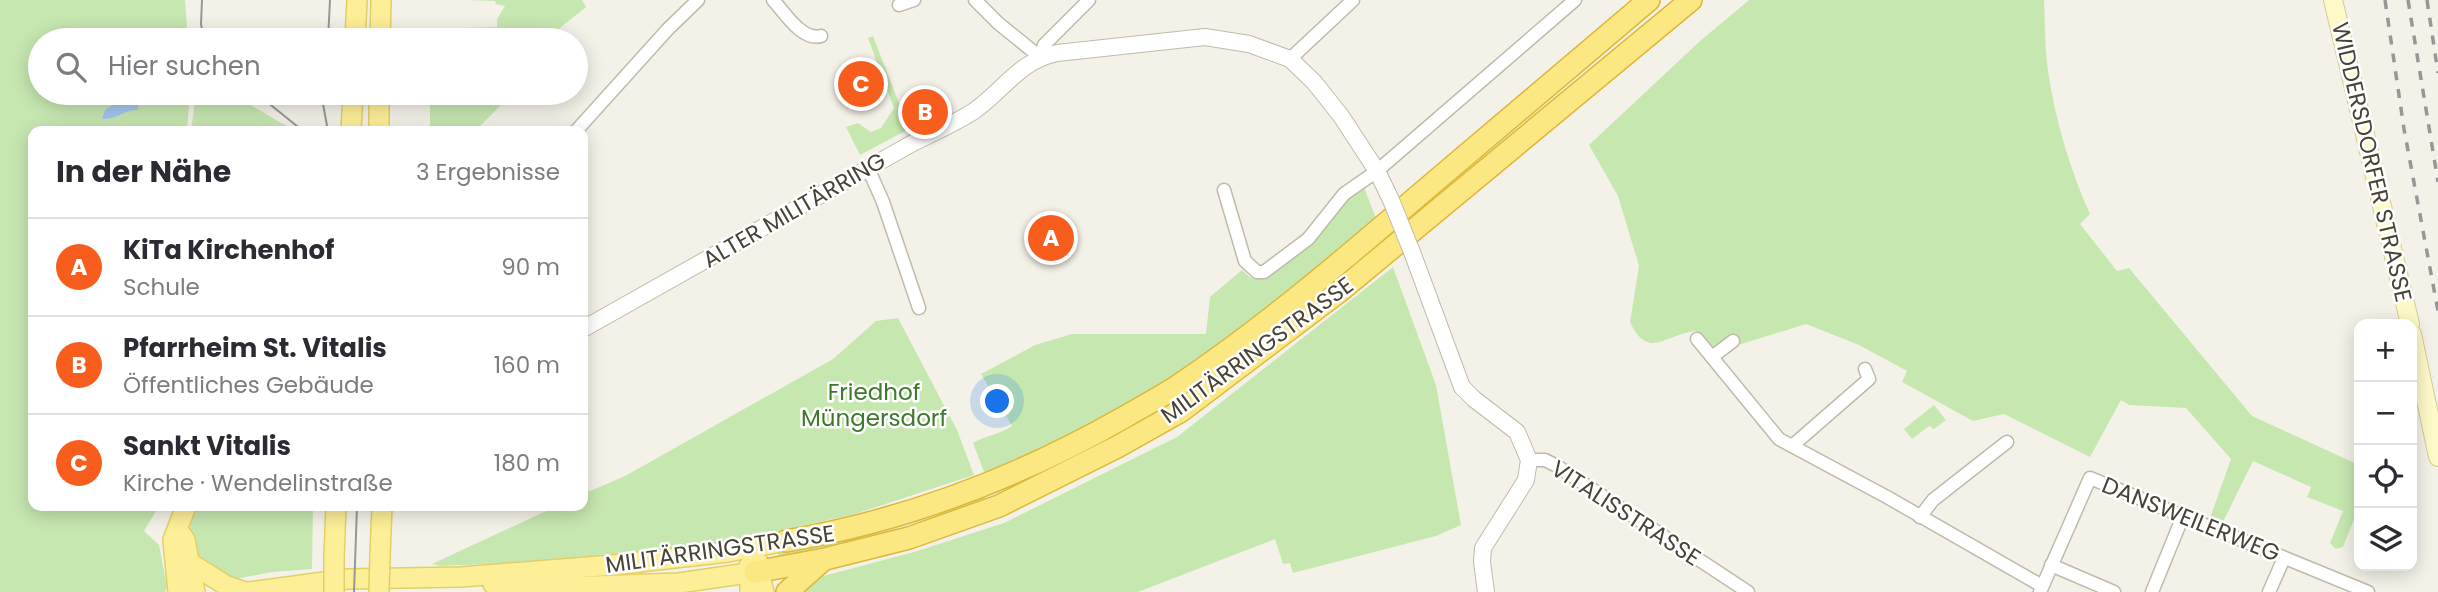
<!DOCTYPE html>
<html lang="de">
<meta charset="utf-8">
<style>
:root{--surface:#fff;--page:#f2f2f3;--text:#2b2b33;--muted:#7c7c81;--line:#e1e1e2;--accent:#f75d1c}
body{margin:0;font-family:Poppins,sans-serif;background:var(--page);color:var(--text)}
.controls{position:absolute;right:21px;bottom:21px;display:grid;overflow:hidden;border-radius:14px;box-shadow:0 4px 18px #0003}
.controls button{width:63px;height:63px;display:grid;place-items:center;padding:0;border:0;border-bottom:2px solid var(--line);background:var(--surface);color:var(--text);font:35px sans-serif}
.you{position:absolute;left:998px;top:402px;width:24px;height:24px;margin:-18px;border:5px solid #fff;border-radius:50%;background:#1a73e8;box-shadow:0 0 0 10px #1a73e833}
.badge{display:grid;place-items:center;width:46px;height:46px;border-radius:50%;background:var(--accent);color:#fff;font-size:23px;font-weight:700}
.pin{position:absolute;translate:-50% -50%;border:4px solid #fff;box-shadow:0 2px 7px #0006}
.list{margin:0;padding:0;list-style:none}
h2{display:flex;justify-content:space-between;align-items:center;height:91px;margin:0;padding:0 28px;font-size:30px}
h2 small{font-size:23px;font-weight:400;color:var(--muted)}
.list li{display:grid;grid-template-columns:46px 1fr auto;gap:21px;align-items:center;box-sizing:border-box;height:98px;padding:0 28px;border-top:2px solid var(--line)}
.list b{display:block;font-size:26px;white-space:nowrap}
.list p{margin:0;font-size:23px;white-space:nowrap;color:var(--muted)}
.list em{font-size:23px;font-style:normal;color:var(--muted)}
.icon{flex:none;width:38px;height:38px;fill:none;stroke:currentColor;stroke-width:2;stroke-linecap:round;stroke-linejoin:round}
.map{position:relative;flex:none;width:2438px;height:592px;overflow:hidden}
.search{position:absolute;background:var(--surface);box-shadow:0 4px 18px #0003;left:28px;top:28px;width:560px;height:77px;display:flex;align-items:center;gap:18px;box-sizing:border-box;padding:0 24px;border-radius:38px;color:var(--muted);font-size:26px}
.panel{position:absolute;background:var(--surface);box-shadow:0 4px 18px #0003;left:28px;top:126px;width:560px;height:385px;border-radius:14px}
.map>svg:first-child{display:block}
.green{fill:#c7e7b1}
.water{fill:#a5c6ef}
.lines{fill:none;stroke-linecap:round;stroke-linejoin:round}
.minor-casing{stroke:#bfbbab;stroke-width:15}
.tertiary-casing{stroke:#bfbbab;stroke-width:18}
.secondary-casing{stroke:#d3cc99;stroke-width:20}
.primary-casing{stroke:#e2d067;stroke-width:22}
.trunk-casing{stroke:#dbb83a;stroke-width:24}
.minor{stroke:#fff;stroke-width:12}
.tertiary{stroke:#fff;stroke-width:16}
.secondary{stroke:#fef9c8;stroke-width:18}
.primary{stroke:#fdef98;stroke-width:19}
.trunk{stroke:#fce882;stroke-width:21}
.tram{stroke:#979797;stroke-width:2}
.rail{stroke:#979797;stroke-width:3.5;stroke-dasharray:9 9;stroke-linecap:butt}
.tertiary-bridge-casing{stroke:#bfbbab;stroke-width:18;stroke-linecap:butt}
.primary-bridge-casing{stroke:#e2d067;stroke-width:22;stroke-linecap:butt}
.tertiary-bridge{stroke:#fff;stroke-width:16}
.primary-bridge{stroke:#fdef98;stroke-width:19}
.labels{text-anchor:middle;stroke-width:5;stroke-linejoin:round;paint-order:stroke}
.street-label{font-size:23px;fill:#474337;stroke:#fff}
.park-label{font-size:23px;fill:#3c792a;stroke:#fff}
</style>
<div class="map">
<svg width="2438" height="592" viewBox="0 0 2438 592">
<rect width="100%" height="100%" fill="#f4f2e8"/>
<g class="green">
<path d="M 0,0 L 185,0 L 188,40 L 40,40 L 40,93 L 190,93 L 187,131 L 33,131 L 33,506 L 159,506 L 144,531 L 159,545 L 167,587 L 165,592 L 0,592 Z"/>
<path d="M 465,0 L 582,0 L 586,7 L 545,40 L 430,40 L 430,29 L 497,27 L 497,19 L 505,6 L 496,4 L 495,1 Z"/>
<path d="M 1749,0 L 2044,0 C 2045,24 2045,48 2048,71 C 2055,119 2070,170 2090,214 L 2080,224 L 2117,271 L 2129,268 L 2252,416 L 2359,465 L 2359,507 L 2343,547 L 2336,549 L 2330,543 L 2343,511 L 2307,497 L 2311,487 L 2253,461 L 2222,524 L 2212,523 L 2210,518 L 2231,459 L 2186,408 L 2129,405 L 2121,400 L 2090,457 L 2004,414 L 1973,421 L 1902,382 L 1907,371 L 1859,345 L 1806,324 L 1738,345 L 1732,336 L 1717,347 L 1708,346 L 1696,331 C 1666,334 1648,361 1630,322 L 1639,266 L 1618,196 L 1589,145 L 1700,41 Z"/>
<path d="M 873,36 L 909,129 L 860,155 L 846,127 L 858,123 L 871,132 L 881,128 L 894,108 L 868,38 Z"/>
<path d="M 196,93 L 230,93 L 295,131 L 191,131 Z"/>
<path d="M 466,93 L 513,93 L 475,131 L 456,131 L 452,128 L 451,131 L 430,131 L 430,95 L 466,95 Z"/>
<path d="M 1364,187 L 1377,221 L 1234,335 L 1163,384 L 1080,430 L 1006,466 L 984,472 L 973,443 C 986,435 999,435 1012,426 L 981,374 L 1035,345 L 1072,334 L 1206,334 L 1210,297 L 1242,270 C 1250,278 1255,282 1266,277 L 1308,247 L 1347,199 Z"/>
<path d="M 1393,267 L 1436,385 L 1461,525 L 1436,536 L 1293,573 L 1290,563 L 1283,564 L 1275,539 L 1138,592 L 798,592 L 816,578 L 914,552 L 1004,523 L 1177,437 Z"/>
<path d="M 898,318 L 957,430 L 974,475 L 855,514 L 731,542 L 534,562 L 441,566 L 432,564 L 557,506 L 583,506 L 583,494 L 625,476 L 833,359 L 876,321 Z"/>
<path d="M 1934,405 L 1946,420 L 1934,429 L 1929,426 L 1912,439 L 1904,429 Z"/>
<path d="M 983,494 L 985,499 C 917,523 848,544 777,558 L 779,552 C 850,540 916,517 983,494 Z"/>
<path d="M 198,506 L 313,506 L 312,569 L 272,572 L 235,579 L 200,564 C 192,543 184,527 198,506 Z"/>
</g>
<path class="water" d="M 123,93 L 139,93 L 138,110 C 125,109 119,119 102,119 L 105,110 L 116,103 Z"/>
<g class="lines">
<g class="minor-casing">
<g id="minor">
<path d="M 773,0 C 785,13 802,41 821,36"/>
<path d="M 975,0 L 998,23 L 1040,57 L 1044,45 L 1089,0"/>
<path d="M 899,5 L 914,0"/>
<path d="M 1290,59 L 1353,0"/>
<path d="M 576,131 L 668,29 L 698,0"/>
<path d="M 868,168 L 883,202 L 919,308"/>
<path d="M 1224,190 L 1245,261 L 1257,272 L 1264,272 L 1308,239 L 1344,194 L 1377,171 L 1575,0"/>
<path d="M 1697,339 L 1779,439 L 1887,497 L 2042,586"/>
<path d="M 1712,357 L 1733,341"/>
<path d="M 1792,446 L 1869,379 L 1865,369"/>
<path d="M 1529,460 L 1545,460 L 1557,466 L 1748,592"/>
<path d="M 1920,517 L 1933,500 L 2007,442"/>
<path d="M 2051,565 L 2114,592"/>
<path d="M 2040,592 L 2090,478 L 2368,592"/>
<path d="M 2152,592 L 2183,516"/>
<path d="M 2269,592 L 2284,558"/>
</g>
</g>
<g class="tertiary-casing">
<g id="tertiary">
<path d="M 1412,252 L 1462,387 L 1474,399 L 1517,432 L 1529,460 L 1526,480 L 1483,548 L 1482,562 L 1486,592"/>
<path d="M 583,329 L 911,144 C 932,133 954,124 974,111 C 1004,90 1019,61 1057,53 L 1205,37 L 1249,44 L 1290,59 L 1314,82 L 1341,116 L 1377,171 L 1391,200"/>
</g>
</g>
<g class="secondary-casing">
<g id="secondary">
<path d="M 2333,0 L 2410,324"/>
<path d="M 2412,334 L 2438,457"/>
</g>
</g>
<g class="primary-casing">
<g id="primary">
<path d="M 355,40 L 357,0"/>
<path d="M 380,40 L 381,0"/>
<path d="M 379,93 L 379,131"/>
<path d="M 351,131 L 353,93"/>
<path d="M 179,531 L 185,540 L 195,592"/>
<path d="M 380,556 L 382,506"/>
<path d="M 334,558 L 336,506"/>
<path d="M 190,563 L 227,586 L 245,592"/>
<path d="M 749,566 L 761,580 L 764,592"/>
<path d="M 493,584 L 507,587 L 566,587 L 679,583 L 755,572"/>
<path d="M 178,592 L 173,540 L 186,506"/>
<path d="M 249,592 L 347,579 L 461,577 L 613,565 L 728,552 L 786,541"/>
<path d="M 750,592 L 750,581 L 758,562"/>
</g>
</g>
<g class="trunk-casing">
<g id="trunk">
<path d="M 786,541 C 904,521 1019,477 1123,418 C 1140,408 1157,399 1173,389 C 1260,331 1340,263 1419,195 C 1495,130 1572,65 1649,0"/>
<path d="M 755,572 L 825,559 L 909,538 L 999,506 L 1117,447 L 1181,411 L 1340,291 L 1691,0"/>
<path d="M 787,592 L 822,561"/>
</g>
</g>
<use href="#minor" class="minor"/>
<use href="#tertiary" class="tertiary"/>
<use href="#secondary" class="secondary"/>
<use href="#primary" class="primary"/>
<use href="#trunk" class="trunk"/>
<g class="tram">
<path d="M 202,0 L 201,24 L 204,40"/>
<path d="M 328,40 L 330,0"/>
<path d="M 256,93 L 303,131"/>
<path d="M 267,93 L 284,95 L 298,93"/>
<path d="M 321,93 L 328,131"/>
<path d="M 354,592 L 357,506"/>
</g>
<g class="rail">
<path d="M 2385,0 L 2404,129 L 2438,311"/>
<path d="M 2408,0 L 2438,182"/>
<path d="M 2427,0 L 2438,73"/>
</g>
<g class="tertiary-bridge-casing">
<path id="tertiary-bridge" d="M 1391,200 L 1412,252"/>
</g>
<g class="primary-bridge-casing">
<g id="primary-bridge">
<path d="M 334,592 L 334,558"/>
<path d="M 379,592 L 380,556"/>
</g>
</g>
<use href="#tertiary-bridge" class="tertiary-bridge"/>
<use href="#primary-bridge" class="primary-bridge"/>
</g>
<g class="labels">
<g class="street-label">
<text transform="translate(2372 162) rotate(77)" y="8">WIDDERSDORFER STRASSE</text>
<text transform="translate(794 210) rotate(-30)" y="8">ALTER MILITÄRRING</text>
<text transform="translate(1257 350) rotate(-36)" y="8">MILITÄRRINGSTRASSE</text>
<text transform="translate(1626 513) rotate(33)" y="8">VITALISSTRASSE</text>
<text transform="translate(2191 519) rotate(22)" y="8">DANSWEILERWEG</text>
<text transform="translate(720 549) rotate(-8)" y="8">MILITÄRRINGSTRASSE</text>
</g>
<g class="park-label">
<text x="874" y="400">Friedhof<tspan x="874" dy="26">Müngersdorf</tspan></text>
</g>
</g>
</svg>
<div class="controls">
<button>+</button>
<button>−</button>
<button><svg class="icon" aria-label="locate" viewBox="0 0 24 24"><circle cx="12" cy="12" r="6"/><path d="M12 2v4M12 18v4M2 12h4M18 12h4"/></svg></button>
<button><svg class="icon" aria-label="layers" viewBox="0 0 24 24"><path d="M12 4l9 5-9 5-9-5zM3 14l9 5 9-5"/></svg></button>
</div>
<div class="you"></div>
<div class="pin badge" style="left:1051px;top:238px">A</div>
<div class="pin badge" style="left:925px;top:112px">B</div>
<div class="pin badge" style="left:861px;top:84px">C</div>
<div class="search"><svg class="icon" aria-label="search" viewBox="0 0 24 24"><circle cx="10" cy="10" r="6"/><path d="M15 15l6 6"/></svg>Hier suchen</div>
<section class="panel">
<h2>In der Nähe<small>3 Ergebnisse</small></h2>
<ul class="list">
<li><span class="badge">A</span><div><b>KiTa Kirchenhof</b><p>Schule</p></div><em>90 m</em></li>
<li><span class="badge">B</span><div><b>Pfarrheim St. Vitalis</b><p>Öffentliches Gebäude</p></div><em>160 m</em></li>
<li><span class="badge">C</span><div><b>Sankt Vitalis</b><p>Kirche · Wendelinstraße</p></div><em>180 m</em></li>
</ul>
</section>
</div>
